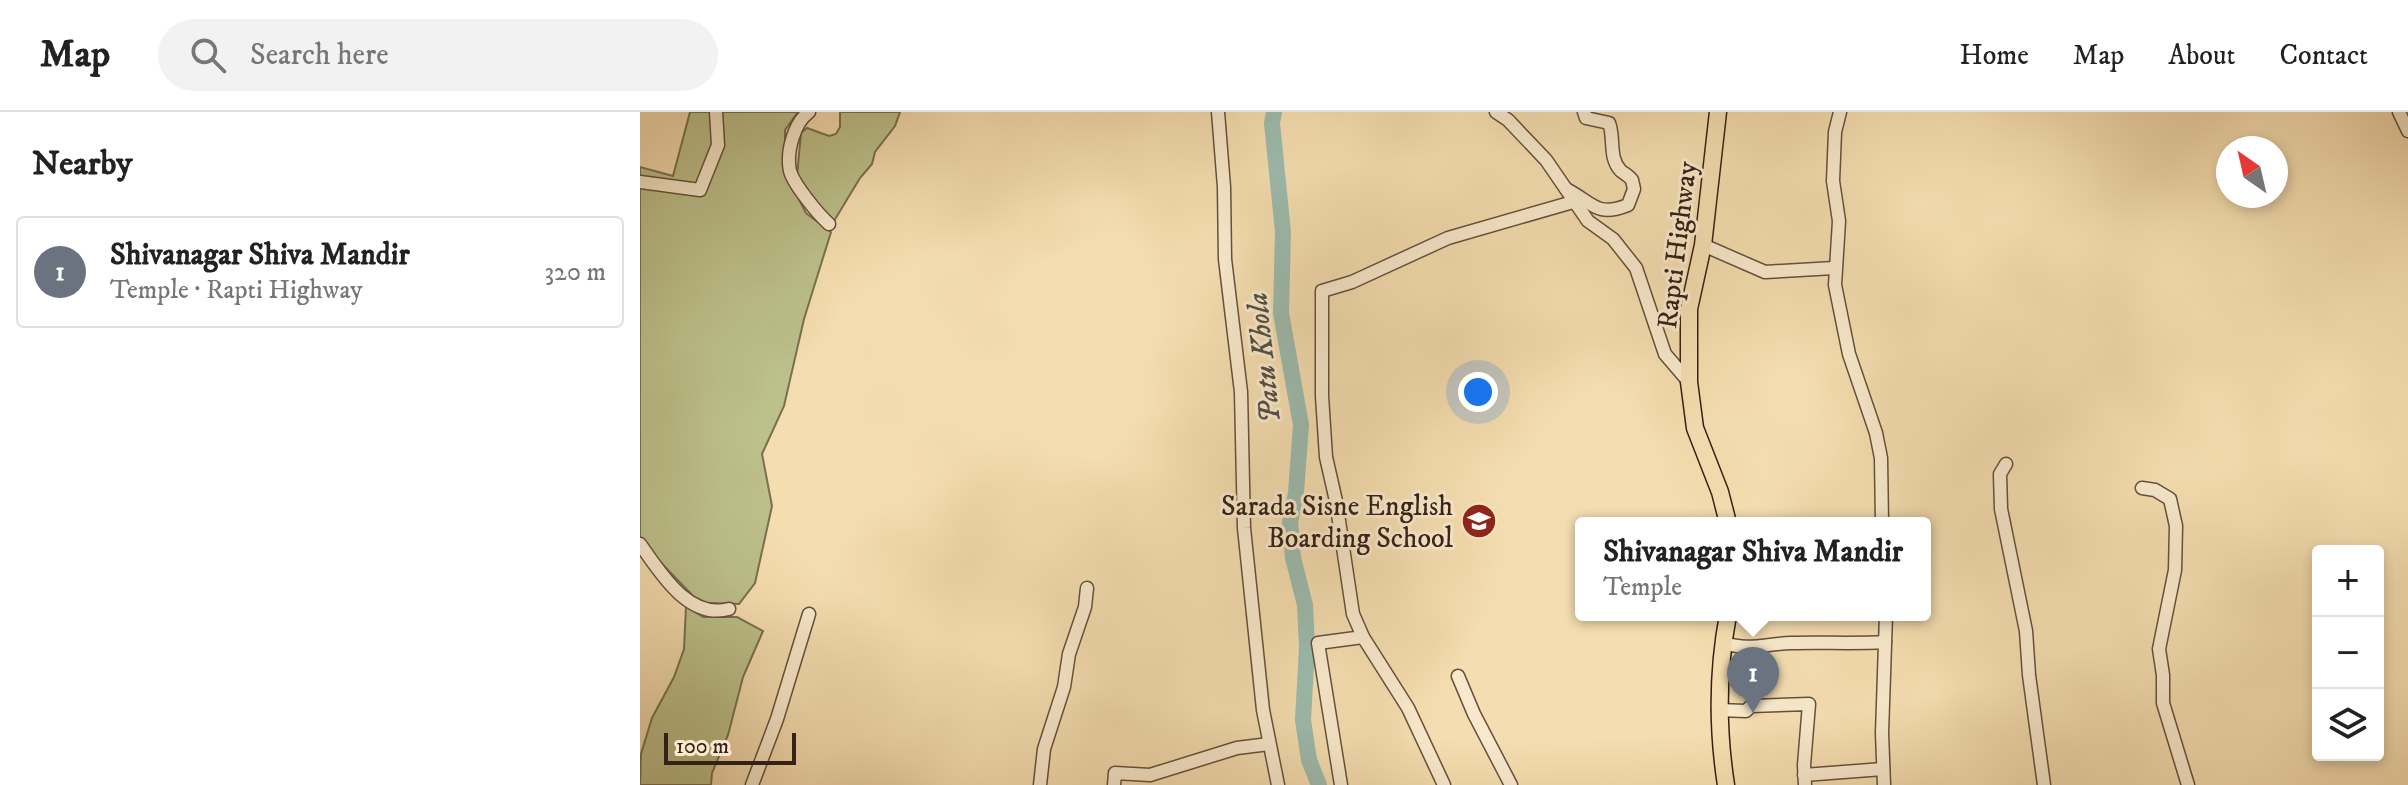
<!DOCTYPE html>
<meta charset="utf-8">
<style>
:root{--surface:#fff;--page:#f2f2f2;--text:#222;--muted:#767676;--line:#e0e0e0;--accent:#8f2418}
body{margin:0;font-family:"IM FELL DW Pica",serif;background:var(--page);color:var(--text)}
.controls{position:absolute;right:24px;bottom:24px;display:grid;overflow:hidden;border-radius:8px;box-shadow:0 4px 12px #0003}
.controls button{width:72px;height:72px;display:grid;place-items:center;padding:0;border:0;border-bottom:2px solid var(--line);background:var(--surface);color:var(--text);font:40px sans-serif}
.compass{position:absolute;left:1576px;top:24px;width:72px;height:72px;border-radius:50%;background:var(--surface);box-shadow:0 4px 12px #0003;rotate:326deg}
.scale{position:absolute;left:24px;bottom:20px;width:132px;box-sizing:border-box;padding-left:8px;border:4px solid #352115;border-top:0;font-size:22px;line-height:28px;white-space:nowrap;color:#352115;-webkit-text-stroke:6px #f8e9cc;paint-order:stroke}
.you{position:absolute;left:838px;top:280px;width:28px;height:28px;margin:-20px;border:6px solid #fff;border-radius:50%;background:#1a73e8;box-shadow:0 0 0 12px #1a73e833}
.badge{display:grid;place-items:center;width:52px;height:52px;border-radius:50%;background:var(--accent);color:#fff;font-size:26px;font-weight:700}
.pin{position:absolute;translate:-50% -66px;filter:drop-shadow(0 2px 4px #0008)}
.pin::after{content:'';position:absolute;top:42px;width:28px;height:24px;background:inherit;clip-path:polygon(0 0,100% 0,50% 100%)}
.popup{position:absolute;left:935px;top:405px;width:356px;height:104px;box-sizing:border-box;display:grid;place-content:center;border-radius:8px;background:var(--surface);filter:drop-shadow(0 2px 6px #0005);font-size:26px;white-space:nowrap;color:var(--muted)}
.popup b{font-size:30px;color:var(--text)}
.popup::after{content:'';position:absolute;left:50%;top:100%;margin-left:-16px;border:16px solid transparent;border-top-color:var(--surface)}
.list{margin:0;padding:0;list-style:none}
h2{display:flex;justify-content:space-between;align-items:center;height:104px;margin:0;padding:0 32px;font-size:34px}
h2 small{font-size:26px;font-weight:400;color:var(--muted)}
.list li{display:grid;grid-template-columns:52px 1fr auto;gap:24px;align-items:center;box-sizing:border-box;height:112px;margin:0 16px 16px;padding:0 16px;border:2px solid var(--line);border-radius:8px}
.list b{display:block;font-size:30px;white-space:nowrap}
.list p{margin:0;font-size:26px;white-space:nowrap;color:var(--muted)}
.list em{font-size:26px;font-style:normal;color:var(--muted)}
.icon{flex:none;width:44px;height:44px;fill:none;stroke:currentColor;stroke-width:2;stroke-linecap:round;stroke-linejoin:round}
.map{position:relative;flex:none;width:1768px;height:673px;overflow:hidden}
header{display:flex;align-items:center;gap:48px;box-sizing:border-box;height:112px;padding:0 40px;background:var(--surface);border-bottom:2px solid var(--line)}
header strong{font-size:38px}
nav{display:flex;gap:44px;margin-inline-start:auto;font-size:28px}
.search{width:560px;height:72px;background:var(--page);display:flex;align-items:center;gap:20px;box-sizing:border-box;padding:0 28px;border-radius:44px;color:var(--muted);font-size:30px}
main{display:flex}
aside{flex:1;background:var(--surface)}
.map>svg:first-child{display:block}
.green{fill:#bcc08b;stroke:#787050;stroke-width:2}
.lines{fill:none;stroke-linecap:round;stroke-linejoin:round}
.river{stroke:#9cbbae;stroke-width:16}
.minor-casing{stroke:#65503c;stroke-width:15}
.major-casing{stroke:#352115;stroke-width:19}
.minor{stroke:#f8e9cc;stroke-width:12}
.major{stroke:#f4ddb0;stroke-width:16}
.labels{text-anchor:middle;stroke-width:6;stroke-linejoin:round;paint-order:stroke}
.street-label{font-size:28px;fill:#352115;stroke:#f8e9cc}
.poi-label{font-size:28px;fill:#352115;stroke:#f8e9cc;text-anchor:end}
.water-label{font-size:30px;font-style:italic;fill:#544f43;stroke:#f8e9cc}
</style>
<header>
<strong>Map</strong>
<div class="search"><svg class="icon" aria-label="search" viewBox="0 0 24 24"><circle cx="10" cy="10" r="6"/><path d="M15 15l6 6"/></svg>Search here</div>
<nav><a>Home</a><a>Map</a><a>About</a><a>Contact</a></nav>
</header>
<main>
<aside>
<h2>Nearby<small></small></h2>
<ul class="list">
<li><span class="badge" style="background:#6b7280">1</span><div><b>Shivanagar Shiva Mandir</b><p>Temple · Rapti Highway</p></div><em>320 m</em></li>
</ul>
</aside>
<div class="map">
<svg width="1768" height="673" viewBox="0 0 1768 673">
<rect width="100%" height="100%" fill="#f4ddb0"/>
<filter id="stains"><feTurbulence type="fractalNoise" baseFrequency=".0025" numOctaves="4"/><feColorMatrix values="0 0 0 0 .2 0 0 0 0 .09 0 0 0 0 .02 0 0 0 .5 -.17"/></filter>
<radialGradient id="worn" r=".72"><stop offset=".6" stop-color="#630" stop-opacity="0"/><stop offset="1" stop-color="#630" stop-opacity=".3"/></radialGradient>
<g class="green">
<path d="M 50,0 L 158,0 L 145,18 L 145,60 L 166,101 L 191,120 L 164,207 L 144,294 L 122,342 L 132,394 L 115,471 L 99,492 L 67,491 L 54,485 L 0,429 L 0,55 L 33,64 Z"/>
<path d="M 200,0 L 260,0 L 255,14 L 235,40 L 232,52 L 220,66 L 194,109 L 177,93 L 157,64 L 161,21 L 167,16 L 189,24 L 196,22 L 200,15 Z"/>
<path d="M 46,494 L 63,505 L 97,505 L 123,519 L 103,565 L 88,623 L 72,661 L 71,673 L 0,673 L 1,642 L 12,606 L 34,565 L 44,537 Z"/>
</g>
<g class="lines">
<path class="river" d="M 634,0 L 632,11 L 643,120 L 641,201 L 661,313 L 656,381 L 650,410 L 653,446 L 665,493 L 667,535 L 663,608 L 669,648 L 679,673"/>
<g class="minor-casing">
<g id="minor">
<path d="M 169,0 C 154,11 146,40 150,59 C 154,73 178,102 189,112"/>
<path d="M 578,0 L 584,75 L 585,147 L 601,280 L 604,416 L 623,598 L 638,673"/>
<path d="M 856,0 L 868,8 L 906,48 L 948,109 L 973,127 L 996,156 L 1025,242 L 1049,270"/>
<path d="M 1200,0 L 1195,20 L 1193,69 L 1199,109 L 1195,173 L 1209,242 L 1236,321 L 1241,346 L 1242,411"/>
<path d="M 1759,0 L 1768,19"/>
<path d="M 0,70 L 60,78 L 78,33 L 76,0"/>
<path d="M 926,77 C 952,90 956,106 988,93 L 994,77 L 992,68 C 989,64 985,62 981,59 C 968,46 975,26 969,11 L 946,6 L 944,0"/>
<path d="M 1063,133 L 1125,160 L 1194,156"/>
<path d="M 1366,352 L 1360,362 L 1361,397 L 1386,519 L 1389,563 L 1404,673"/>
<path d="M 1502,376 L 1515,378 L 1530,387 L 1536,414 L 1535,458 L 1519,537 L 1523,563 L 1523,591 L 1548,673"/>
<path d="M 0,432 C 20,460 48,508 89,497"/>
<path d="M 1083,531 C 1112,539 1123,532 1151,531 C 1182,530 1214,532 1245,530"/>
<path d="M 818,564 L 834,602 L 871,673"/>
<path d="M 1078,598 L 1106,599 L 1111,594 L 1169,592 L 1164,653 L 1165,673"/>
<path d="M 1164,663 L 1243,657"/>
<path d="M 112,673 L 137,607 L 169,502"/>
<path d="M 400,673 L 404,637 L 424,575 L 429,542 L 445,495 L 447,476"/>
<path d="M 474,673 L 475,661 L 510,663 L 597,636 L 629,632"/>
<path d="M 701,673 L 678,531 L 723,525"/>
<path d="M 804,673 L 768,596 L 723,525 L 713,502 L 696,389 L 686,345 L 682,284 L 682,179 L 712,170 L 808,126 L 933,90"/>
<path d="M 1244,673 L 1242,621 L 1246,503"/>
</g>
</g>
<g class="major-casing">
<g id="major">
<path d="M 1078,0 L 1063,133 L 1049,197 L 1049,270 L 1055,316 L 1080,380 L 1088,411"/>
<path d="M 1086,673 C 1077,615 1077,561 1088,503"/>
</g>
</g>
<use href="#minor" class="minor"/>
<use href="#major" class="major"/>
</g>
<defs>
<g id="school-disc" transform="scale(1.8)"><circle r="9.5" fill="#8f2418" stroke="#f8e9cc"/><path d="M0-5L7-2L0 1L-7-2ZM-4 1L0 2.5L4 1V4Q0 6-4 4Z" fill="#fff"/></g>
</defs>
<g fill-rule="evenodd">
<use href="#school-disc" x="839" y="409"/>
</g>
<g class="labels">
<g class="street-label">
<text transform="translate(1036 133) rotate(-83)" y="10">Rapti Highway</text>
</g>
<g class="poi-label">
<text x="813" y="403">Sarada Sisne English<tspan x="813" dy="32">Boarding School</tspan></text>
</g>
<g class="water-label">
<text transform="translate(623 246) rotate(-96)" y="10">Patu Khola</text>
</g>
</g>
<rect width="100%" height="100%" filter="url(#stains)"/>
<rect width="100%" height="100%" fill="url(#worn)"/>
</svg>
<div class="controls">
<button>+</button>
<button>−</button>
<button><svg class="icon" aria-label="layers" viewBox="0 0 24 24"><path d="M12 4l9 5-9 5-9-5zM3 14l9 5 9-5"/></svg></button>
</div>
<svg class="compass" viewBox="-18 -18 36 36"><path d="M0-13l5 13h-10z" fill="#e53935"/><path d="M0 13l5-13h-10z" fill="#767676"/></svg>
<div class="scale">100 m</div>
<div class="you"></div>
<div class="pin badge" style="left:1113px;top:601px;background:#6b7280">1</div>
<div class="popup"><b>Shivanagar Shiva Mandir</b>Temple</div>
</div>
</main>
